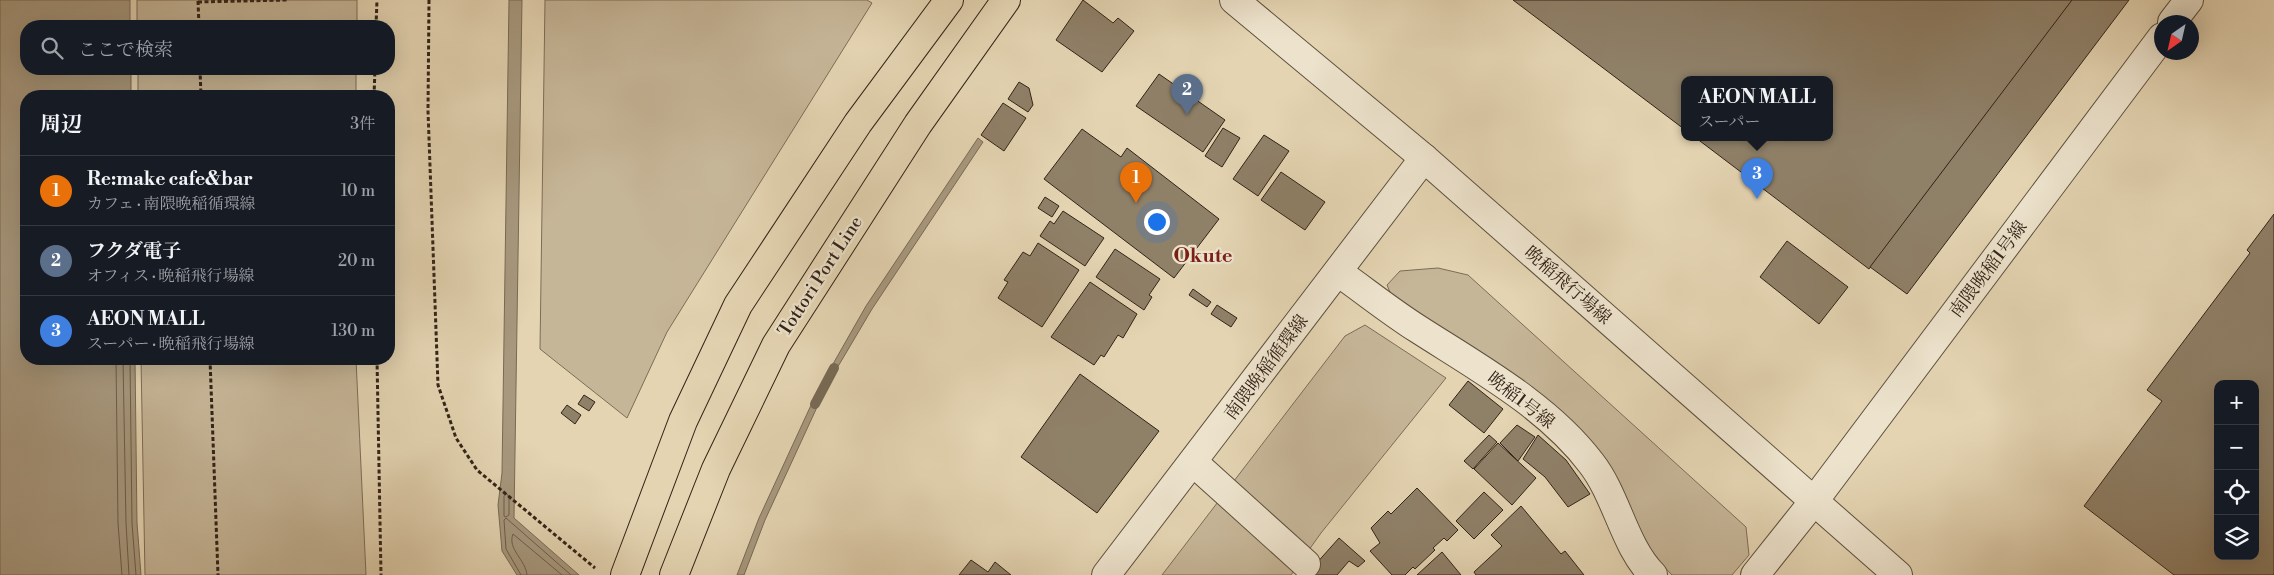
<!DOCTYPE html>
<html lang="ja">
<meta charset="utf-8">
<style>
:root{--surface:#171b24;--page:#242831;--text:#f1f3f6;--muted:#9ea1a6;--line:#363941;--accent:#d93025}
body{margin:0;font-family:"Libre Bodoni","Noto Serif JP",serif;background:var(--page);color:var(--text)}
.controls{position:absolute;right:15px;bottom:15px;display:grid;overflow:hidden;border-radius:10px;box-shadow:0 5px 20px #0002}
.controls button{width:45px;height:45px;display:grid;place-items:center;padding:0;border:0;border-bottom:1px solid var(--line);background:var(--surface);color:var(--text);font:25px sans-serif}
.compass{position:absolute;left:2154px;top:15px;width:45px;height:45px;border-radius:50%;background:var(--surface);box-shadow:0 5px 20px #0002;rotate:214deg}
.you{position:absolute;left:1156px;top:221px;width:18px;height:18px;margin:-12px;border:4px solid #fff;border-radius:50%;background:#1a73e8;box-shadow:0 0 0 8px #1a73e833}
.badge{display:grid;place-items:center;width:32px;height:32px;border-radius:50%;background:var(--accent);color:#fff;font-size:16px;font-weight:700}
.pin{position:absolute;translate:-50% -41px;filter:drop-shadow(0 1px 2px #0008)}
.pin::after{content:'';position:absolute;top:26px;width:18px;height:15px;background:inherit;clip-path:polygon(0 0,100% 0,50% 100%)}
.popup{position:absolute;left:1681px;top:76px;width:152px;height:65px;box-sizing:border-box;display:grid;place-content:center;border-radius:10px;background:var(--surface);filter:drop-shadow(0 1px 4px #0005);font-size:16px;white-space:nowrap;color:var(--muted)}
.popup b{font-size:19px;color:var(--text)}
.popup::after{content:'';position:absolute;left:50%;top:100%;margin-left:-10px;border:10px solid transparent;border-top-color:var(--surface)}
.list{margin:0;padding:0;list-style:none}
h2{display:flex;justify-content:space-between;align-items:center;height:65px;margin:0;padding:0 20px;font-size:21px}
h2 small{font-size:16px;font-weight:400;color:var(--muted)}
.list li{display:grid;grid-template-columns:32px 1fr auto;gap:15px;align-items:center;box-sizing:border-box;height:70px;padding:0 20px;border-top:1px solid var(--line)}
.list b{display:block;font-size:19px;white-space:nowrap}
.list p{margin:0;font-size:16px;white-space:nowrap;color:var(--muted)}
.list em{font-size:16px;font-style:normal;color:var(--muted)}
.icon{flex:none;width:28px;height:28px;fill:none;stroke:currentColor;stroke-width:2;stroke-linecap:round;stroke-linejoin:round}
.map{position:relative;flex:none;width:2274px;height:575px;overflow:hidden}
.search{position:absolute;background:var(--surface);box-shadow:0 5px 20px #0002;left:20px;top:20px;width:375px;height:55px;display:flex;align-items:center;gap:12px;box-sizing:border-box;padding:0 18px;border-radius:20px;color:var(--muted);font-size:19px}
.panel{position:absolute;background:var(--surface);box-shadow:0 5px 20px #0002;left:20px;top:90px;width:375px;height:275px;border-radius:20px}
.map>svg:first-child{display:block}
.green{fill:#c6b698;stroke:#7c6d58}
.water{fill:#a7987e;stroke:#786a55}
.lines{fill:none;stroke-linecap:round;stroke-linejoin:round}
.shore{stroke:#6c5e4b;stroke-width:1}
.stream{stroke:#786a55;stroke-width:10}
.building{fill:#8f8068;stroke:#322418;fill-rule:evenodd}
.minor-casing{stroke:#5e503e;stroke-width:30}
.major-casing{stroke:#322418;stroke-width:30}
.path{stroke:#322418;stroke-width:3;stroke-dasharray:4 2.5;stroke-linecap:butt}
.minor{stroke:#ede3cd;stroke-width:28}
.major{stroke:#e4d4b2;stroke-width:28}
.labels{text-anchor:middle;stroke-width:4.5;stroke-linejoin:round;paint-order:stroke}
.street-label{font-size:18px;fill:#322418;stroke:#ede3cd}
.quarter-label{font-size:20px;font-weight:bold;fill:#7a1f14;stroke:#ede3cd}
</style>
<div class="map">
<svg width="2274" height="575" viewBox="0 0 2274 575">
<rect width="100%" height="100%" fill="#e4d4b2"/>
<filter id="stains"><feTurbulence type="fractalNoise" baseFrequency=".004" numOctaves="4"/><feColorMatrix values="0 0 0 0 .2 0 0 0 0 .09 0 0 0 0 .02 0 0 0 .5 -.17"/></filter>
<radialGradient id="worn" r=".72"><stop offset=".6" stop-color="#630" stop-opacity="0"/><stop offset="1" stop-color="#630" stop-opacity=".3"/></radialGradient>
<g class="green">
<rect x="137" y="0" width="220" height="26"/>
<path d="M 545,0 L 867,0 L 872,3 L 667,332 L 627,418 L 540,349 Z"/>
<rect x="138" y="69" width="218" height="27"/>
<path d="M 1438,268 L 1468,275 L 1746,527 L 1749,555 L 1732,575 L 1672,575 L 1653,555 L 1604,458 L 1392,297 L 1387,285 L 1400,271 Z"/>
<path d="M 1365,325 L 1446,378 L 1321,533 L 1291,575 L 1162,575 L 1345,336 Z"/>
<path d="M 141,359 L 356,359 L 366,575 L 145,575 Z"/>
</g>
<g class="water">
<path d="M 0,0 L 130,0 L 130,26 L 26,26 L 26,69 L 131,69 L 131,96 L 26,96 L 26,359 L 135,359 L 137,523 L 141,575 L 0,575 Z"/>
<path d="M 509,0 L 522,0 L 514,518 L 579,575 L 517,575 L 502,551 L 498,505 L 502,473 Z"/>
<path d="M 978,138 L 983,142 L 872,309 L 830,380 L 825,378 L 866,306 Z"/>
<path d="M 818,390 L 824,392 L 765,520 L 744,575 L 737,575 L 759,518 Z"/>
</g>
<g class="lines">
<g class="shore">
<path d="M 116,359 L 118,523 L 122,575"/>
<path d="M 123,359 L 126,523 L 129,575"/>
<path d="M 130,359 L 132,523 L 136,575"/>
<path d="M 507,494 L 509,497 L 509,515 L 506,517 L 504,516 L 504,496 Z"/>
<path d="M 521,575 L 506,549 L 504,520 L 506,518 L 571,575"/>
<path d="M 527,575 C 526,560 507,549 513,534 L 562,575"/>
</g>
<path class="stream" d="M 815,404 L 834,368"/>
</g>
<g class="building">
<path d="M 1083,0 L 1113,23 L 1118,18 L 1134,31 L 1102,72 L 1056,40 Z"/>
<path d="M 1513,0 L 2073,0 L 1869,269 L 1696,138 L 1830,138 L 1830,80 L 1684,80 L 1684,129 Z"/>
<path d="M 2072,0 L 2129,0 L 1907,294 L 1870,267 Z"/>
<path d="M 1159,74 L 1225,120 L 1203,152 L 1136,106 Z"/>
<path d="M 1019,82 L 1029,88 L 1033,105 L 1028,112 L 1008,99 Z"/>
<path d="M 1003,103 L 1026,118 L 1004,151 L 981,135 Z"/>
<path d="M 1223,128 L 1240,138 L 1222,167 L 1205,156 Z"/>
<path d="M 1082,129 L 1121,157 L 1127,148 L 1219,219 L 1174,278 L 1044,179 Z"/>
<path d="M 1264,135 L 1289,151 L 1258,196 L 1233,179 Z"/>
<path d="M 1281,172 L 1325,202 L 1305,230 L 1261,200 Z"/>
<path d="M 1045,197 L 1059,206 L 1052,217 L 1038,208 Z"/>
<path d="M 1063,211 L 1104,238 L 1085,266 L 1040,236 L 1050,221 L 1054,224 Z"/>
<path d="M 2274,214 L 2274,575 L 2174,575 L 2084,506 L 2162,401 L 2147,390 L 2250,253 L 2247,250 ZM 2218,384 L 2255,384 L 2255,556 L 2218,556 Z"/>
<path d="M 1787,241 L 1848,287 L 1819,324 L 1760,277 Z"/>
<path d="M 1038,243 L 1079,270 L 1042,327 L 998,298 L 1008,282 L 1004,280 L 1023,252 L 1030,256 Z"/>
<path d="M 1115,249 L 1160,279 L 1149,295 L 1152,297 L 1144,310 L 1096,277 Z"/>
<path d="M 1090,282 L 1137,314 L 1123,338 L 1118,335 L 1104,357 L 1101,355 L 1094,365 L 1051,337 Z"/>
<path d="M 1193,289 L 1211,302 L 1207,307 L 1189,295 Z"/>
<path d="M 1217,305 L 1237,318 L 1231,327 L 1211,314 Z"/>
<path d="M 1080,374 L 1159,431 L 1097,513 L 1021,457 Z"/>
<path d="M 1468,381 L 1503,409 L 1484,433 L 1449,405 Z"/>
<path d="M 584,395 L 595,402 L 589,411 L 578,404 Z"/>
<path d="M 567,405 L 581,415 L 575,424 L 561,413 Z"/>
<path d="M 1517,425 L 1535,437 L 1518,461 L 1500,443 Z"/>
<path d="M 1489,435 L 1497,442 L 1473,469 L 1464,461 Z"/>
<path d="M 1538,435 L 1566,460 L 1590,494 L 1568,507 L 1545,477 L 1523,459 Z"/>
<path d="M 1498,443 L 1536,478 L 1512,505 L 1474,469 Z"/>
<path d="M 1417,488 L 1458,530 L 1447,541 L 1444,538 L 1433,548 L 1435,550 L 1415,569 L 1413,567 L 1405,575 L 1392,575 L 1370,551 L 1380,543 L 1371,528 L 1388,511 L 1391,514 Z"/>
<path d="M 1484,492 L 1503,510 L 1474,539 L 1456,521 Z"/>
<path d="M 1521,506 L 1561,554 L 1565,551 L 1584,575 L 1476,575 L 1474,572 L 1502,546 L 1491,535 Z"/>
<path d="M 1339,538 L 1365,561 L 1358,567 L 1349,561 L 1337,575 L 1306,575 Z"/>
<path d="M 1442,552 L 1461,575 L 1417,575 Z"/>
<path d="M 971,560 L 988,572 L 995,562 L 1011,575 L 959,575 Z"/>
</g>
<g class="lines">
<g class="minor-casing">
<g id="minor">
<path d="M 1234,0 L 1424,158 L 1898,575"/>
<path d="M 2172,22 L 2189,0"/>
<path d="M 1338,272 C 1365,291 1391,312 1418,329 C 1477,367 1548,406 1591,463 C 1617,496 1624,546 1653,575"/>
<path d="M 1193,462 L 1306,564"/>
<path d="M 1106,575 L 1424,158"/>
<path d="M 1755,575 L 1814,501 L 2162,37"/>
</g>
</g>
<g class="major-casing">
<g id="major">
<path d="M 625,575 L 683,421 L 738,305 L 858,123 L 949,0"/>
<path d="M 674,575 L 716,469 L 776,345 L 918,124 L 1006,0"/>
</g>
</g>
<g class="path">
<path d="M 429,0 L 428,111 L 438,385 L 456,438 L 477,470 L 595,568"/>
<path d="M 198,1 L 199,26"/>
<path d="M 198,2 L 287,0"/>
<path d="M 376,26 L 377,0"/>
<path d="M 200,69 L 201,96"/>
<path d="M 374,96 L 375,69"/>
<path d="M 210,359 L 218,575"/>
<path d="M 377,359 L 381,575"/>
</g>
<use href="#minor" class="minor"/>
<use href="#major" class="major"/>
</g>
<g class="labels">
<g class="street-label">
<text transform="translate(1988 269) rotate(-53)" y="6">南隈晩稲1号線</text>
<text transform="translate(820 276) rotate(-57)" y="6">Tottori Port Line</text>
<text transform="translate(1568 285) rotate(41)" y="6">晩稲飛行場線</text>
<text transform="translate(1266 367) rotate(-53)" y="6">南隈晩稲循環線</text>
<text transform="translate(1521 400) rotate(38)" y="6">晩稲1号線</text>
</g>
<g class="quarter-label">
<text x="1203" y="262">Okute</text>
</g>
</g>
<rect width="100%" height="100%" filter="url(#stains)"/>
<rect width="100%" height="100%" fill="url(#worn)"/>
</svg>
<div class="controls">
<button>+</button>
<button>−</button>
<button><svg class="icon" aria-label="locate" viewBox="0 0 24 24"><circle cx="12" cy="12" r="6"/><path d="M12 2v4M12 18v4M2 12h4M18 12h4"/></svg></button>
<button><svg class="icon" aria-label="layers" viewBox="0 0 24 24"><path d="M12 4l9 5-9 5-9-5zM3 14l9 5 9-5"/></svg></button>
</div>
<svg class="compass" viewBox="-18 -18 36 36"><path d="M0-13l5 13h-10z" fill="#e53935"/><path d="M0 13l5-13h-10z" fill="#9ea1a6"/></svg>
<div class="you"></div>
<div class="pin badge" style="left:1136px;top:203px;background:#e8710a">1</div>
<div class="pin badge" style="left:1187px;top:115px;background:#5c6f8a">2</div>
<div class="pin badge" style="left:1757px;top:199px;background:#3f7fe0">3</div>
<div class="popup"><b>AEON MALL</b>スーパー</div>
<div class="search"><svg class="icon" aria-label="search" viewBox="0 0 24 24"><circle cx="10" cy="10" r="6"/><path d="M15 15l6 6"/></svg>ここで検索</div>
<section class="panel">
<h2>周辺<small>3件</small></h2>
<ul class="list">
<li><span class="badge" style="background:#e8710a">1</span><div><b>Re:make cafe&amp;bar</b><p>カフェ · 南隈晩稲循環線</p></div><em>10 m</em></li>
<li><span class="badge" style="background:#5c6f8a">2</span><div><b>フクダ電子</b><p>オフィス · 晩稲飛行場線</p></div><em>20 m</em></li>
<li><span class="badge" style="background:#3f7fe0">3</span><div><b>AEON MALL</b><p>スーパー · 晩稲飛行場線</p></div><em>130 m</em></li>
</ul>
</section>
</div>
